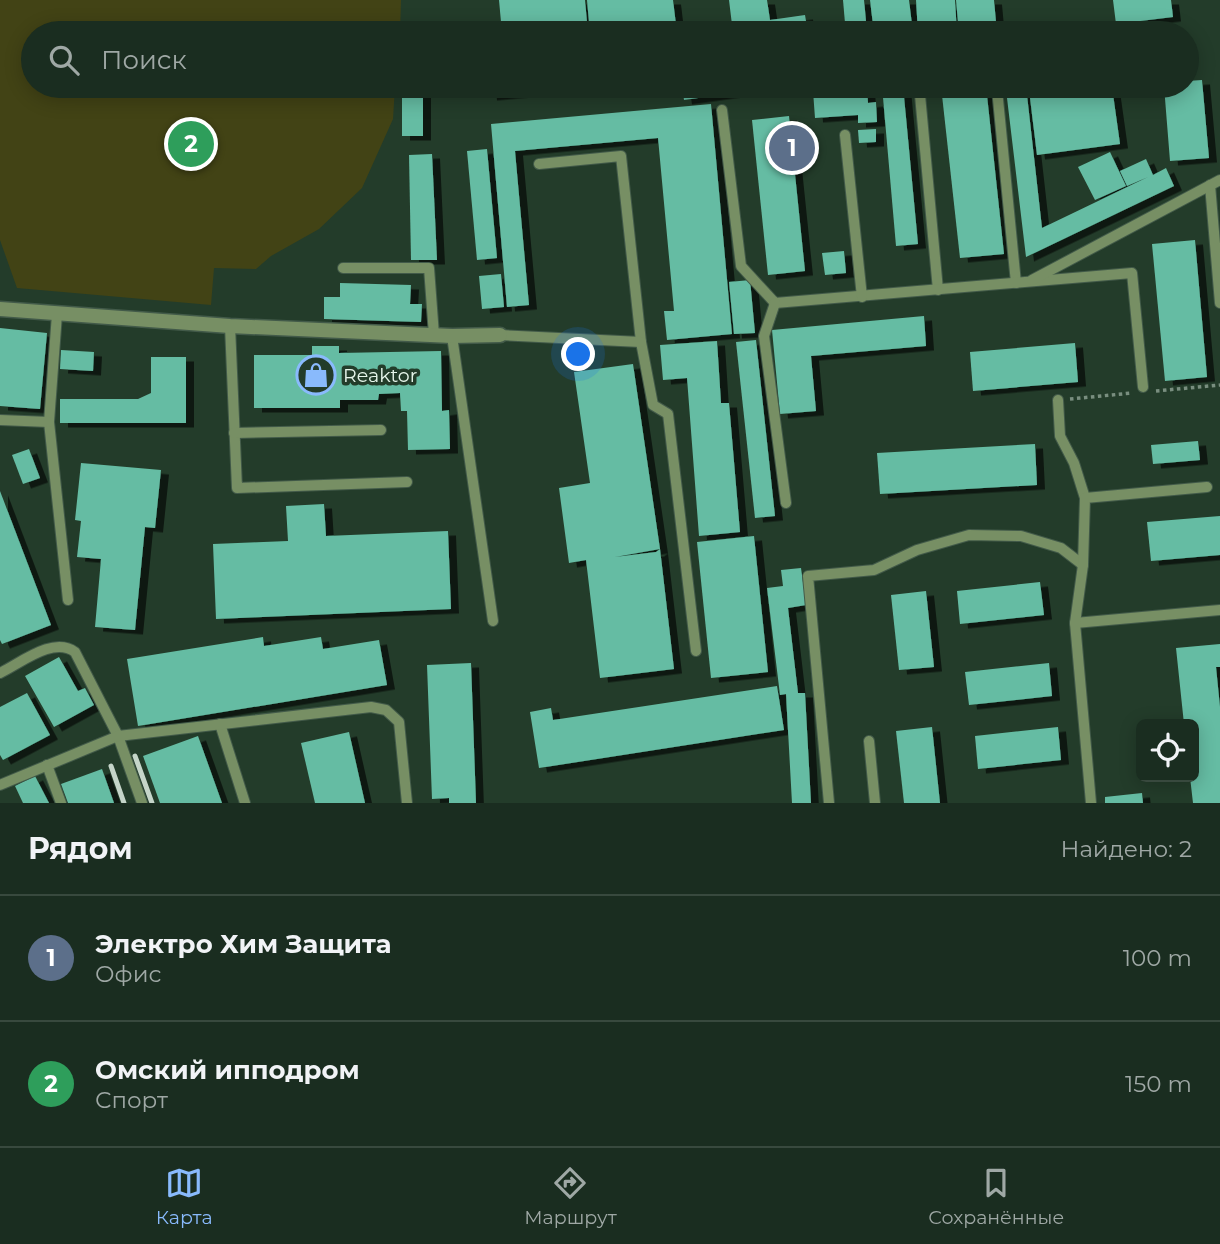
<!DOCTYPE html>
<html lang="ru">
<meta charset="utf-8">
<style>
:root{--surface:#1a2d20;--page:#27392d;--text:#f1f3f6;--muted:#9fa8a5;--line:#38493e;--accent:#89bafc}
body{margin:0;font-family:Montserrat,sans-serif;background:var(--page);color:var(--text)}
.controls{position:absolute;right:21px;bottom:21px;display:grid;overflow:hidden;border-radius:10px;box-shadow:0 4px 18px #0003}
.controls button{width:63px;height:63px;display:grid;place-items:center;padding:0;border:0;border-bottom:2px solid var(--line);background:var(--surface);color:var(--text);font:35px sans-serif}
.you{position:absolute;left:579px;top:355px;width:24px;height:24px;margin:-18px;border:5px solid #fff;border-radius:50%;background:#1a73e8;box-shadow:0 0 0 10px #1a73e833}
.badge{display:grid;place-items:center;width:46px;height:46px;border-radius:50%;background:var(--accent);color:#fff;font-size:23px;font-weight:700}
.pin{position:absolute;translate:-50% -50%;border:4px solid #fff;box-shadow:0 2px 7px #0006}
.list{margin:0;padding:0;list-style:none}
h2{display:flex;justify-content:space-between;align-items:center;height:91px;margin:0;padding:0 28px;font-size:30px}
h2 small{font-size:23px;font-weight:400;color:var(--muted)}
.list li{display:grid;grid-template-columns:46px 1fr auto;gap:21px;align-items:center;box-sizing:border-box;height:126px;padding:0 28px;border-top:2px solid var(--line)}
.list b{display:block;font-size:26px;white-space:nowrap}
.list p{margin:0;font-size:23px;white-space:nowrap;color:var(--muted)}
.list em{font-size:23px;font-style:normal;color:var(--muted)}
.icon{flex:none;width:38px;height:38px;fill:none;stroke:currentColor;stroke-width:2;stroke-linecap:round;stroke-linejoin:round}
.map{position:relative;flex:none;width:1220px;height:803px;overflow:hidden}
.search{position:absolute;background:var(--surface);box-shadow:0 4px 18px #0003;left:21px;right:21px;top:21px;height:77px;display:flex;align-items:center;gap:18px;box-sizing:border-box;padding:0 24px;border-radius:38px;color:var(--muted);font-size:26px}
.sheet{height:343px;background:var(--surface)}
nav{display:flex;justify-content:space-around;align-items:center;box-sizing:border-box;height:98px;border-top:2px solid var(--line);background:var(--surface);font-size:19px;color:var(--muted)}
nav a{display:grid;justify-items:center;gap:4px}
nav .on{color:var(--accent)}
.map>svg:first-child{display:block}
.green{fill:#424315}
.building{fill:#65bca3;filter:url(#shadow)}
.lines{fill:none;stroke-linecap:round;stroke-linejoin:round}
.lane-casing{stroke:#425a49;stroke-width:12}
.street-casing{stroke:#425a49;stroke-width:17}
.path{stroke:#798e7f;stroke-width:3.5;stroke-dasharray:3.5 3.5;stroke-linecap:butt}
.lane{stroke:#778f64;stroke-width:10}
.street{stroke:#778f64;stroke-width:14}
.rail{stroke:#c5d5c9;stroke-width:5}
.labels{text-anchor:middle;stroke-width:7;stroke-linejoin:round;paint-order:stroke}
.poi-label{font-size:19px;fill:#e7f6eb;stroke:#233c2a;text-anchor:start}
</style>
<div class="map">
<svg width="1220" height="803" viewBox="0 0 1220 803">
<defs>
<filter id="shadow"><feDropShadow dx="8" dy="4.5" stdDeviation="0" flood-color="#0009"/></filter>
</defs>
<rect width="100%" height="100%" fill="#233c2a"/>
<path class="green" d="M 0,0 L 401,0 L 400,33 L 33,33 L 33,86 L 395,86 L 393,119 L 362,188 L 319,229 L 271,256 L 256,269 L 214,268 L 211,305 L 17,288 L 0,240 Z"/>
<g class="building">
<path d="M 499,0 L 585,0 L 588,33 L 502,33 Z"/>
<path d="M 587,0 L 673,0 L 677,33 L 590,33 Z"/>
<path d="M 729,0 L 767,0 L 770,20 L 805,15 L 808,33 L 733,33 Z"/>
<path d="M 843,0 L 864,0 L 866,21 L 845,23 Z"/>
<path d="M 870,0 L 909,0 L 913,33 L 874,33 Z"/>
<path d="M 916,0 L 955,0 L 957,33 L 918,33 Z"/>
<path d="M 956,0 L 994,0 L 997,33 L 959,33 Z"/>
<path d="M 1113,0 L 1171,0 L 1173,17 L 1116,24 Z"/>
<path d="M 497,23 L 498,33 L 483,33 L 482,24 Z"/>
<rect x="402" y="25" width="21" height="8"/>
<path d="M 1202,80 L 1209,158 L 1170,161 L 1164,86 L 1187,86 L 1187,81 Z"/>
<rect x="402" y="86" width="21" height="50"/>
<path d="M 488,86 L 575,86 L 575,88 L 489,96 Z"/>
<path d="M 682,86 L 774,86 L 774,87 L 684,100 Z"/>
<path d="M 882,86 L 903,86 L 918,244 L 896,246 Z"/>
<path d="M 941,86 L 986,86 L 1004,254 L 960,258 Z"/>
<path d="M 1013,86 L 1089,86 L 1027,95 L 1042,228 L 1148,177 L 1127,186 L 1120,171 L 1146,159 L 1153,175 L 1166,168 L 1174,186 L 1026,257 L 1007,98 L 1014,97 Z"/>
<path d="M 867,87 L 868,103 L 876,102 L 877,122 L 858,123 L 858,115 L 815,118 L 813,91 Z"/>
<path d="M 1112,87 L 1120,144 L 1037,155 L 1030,98 Z"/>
<path d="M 711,104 L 732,334 L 667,340 L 664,311 L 674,311 L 658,138 L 515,151 L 529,305 L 507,307 L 491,124 Z"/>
<path d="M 789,116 L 805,271 L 768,275 L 752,120 Z"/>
<path d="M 876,129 L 876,142 L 859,143 L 858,130 Z"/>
<path d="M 487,149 L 497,258 L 477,260 L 467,151 Z"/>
<path d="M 1110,152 L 1126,186 L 1095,200 L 1078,167 Z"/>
<path d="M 432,154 L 437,260 L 411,260 L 409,155 Z"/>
<path d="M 1195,240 L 1207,377 L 1165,381 L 1152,244 Z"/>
<path d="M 844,251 L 846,273 L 825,275 L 822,253 Z"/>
<path d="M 501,274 L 504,307 L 482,309 L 479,276 Z"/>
<path d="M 750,280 L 755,333 L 734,334 L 729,282 Z"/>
<path d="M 340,283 L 411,285 L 410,304 L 422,304 L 421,322 L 324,319 L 324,297 L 340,297 Z"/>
<path d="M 924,316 L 926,346 L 811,356 L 816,411 L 780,414 L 772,330 Z"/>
<path d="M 0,328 L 47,333 L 40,409 L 0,406 Z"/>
<path d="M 756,340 L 775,516 L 755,518 L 736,342 Z"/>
<path d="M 717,341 L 721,403 L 729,403 L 740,532 L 699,536 L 687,378 L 663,380 L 660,345 Z"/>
<path d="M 1075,343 L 1078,382 L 973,391 L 970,352 Z"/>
<path d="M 312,346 L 339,346 L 339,353 L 441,351 L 442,411 L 449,410 L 450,449 L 408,450 L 407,411 L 401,411 L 400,393 L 379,394 L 378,400 L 340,400 L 340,408 L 254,408 L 254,355 L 312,355 Z"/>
<path d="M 61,350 L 94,352 L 93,371 L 60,369 Z"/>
<path d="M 151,357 L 186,357 L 186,423 L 60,423 L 60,399 L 138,399 L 151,393 Z"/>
<path d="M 633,364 L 660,549 L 615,557 L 656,552 L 660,549 L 674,669 L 600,678 L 586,560 L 569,563 L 559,488 L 590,483 L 574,372 Z"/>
<path d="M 1198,441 L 1200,460 L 1153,464 L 1151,445 Z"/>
<path d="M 1035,444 L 1037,485 L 880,494 L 877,453 Z"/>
<path d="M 29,449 L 40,478 L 23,484 L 12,455 Z"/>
<path d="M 81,463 L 161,470 L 155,528 L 145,527 L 135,630 L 95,627 L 101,559 L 77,557 L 81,521 L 75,520 Z"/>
<path d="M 0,491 L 51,625 L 2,644 L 0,640 Z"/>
<path d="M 324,504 L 326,536 L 448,531 L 451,609 L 216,619 L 213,544 L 288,541 L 286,506 Z"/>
<path d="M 1220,516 L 1220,555 L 1151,561 L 1147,522 Z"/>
<path d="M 754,536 L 768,672 L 711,678 L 697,542 Z"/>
<path d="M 801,568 L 806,605 L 788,608 L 798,693 L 791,693 L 805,693 L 811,803 L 792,803 L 786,694 L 780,695 L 767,588 L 783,586 L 781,570 Z"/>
<path d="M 1040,582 L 1044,615 L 960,624 L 957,591 Z"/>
<path d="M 926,591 L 934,667 L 899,670 L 891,595 Z"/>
<path d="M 263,637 L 264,646 L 321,637 L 323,649 L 379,640 L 387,685 L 138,726 L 127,659 Z"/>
<path d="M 1220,644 L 1220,667 L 1216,667 L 1220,707 L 1220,803 L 1193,803 L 1190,777 L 1194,777 L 1194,724 L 1184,724 L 1176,648 Z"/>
<path d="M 59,657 L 78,691 L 85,688 L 94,705 L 54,727 L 25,676 Z"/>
<path d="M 471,663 L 476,803 L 449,803 L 449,798 L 432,799 L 427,665 Z"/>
<path d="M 1049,663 L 1052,696 L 969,705 L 965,672 Z"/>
<path d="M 777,686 L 784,730 L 539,768 L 530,712 L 551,708 L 553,720 Z"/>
<path d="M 27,693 L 50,735 L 3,760 L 0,755 L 0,707 Z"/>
<path d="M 932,727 L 940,803 L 904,803 L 896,731 Z"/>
<path d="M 1058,727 L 1061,760 L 978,769 L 975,736 Z"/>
<path d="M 349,732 L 365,803 L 315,803 L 301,743 Z"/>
<path d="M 198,736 L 222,803 L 160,803 L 143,756 Z"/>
<path d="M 102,769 L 114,803 L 68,803 L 61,784 Z"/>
<path d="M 35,776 L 49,803 L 23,803 L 15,786 Z"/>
<path d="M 1142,793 L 1143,803 L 1105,803 L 1105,797 Z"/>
</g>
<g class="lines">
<g class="lane-casing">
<g id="lane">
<path d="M 997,89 L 1016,283"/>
<path d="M 920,95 L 938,290"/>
<path d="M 722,110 L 741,266 L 775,303 L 1132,273 L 1143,387"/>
<path d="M 845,135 L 862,297"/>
<path d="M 539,164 L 621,156 L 641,342 L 653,405 L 668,414 L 696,651"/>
<path d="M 1210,185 L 1220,303"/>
<path d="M 343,268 L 429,268 L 434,335"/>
<path d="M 1032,280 L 1220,180"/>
<path d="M 775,303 L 764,336 L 786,503"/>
<path d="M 57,314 L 49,422 L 68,600"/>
<path d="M 230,326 L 237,488 L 407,482"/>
<path d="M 500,335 L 641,342"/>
<path d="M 452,336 L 493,621"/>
<path d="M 1058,400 L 1060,436 L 1074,463 L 1085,498"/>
<path d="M 0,420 L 49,422"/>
<path d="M 234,433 L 381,430"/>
<path d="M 1075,623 L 1220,610"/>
<path d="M 0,673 C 21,663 53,636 75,652 L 118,736 L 142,803"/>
<path d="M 220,724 L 245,803"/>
<path d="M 869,741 L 875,803"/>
<path d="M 47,765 L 61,803"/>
<path d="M 0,785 L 118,736 L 371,707 L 386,710 L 399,722 L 407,803"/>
<path d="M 829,803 L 808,576 L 874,570 L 917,550 L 969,535 L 1021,536 L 1061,548 L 1083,565"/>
<path d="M 1091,803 L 1075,623 L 1083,565 L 1085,498 L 1207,487"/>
</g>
</g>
<g class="street-casing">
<path id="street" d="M 0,309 L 230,326 L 452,336 L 500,335"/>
</g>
<g class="path">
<path d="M 1156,391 L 1220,385"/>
<path d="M 1070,399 L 1132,393"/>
</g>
<use href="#lane" class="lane"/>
<use href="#street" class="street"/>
<g class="rail">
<path d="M 135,756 L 152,803"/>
<path d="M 111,766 L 124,803"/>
</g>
</g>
<defs>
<g id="shop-ring" transform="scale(2.0125)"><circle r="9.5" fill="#233c2a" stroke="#89bafc" stroke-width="1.5"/><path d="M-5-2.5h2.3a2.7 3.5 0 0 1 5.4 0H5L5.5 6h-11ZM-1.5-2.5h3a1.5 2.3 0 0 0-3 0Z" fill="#89bafc"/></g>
</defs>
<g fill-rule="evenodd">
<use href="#shop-ring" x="316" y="375"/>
</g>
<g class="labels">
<g class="poi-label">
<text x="343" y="382">Reaktor</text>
</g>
</g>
</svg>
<div class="controls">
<button><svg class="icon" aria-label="locate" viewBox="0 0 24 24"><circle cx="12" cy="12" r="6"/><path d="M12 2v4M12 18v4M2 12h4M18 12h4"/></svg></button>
</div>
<div class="you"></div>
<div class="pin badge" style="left:792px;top:148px;background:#5c6f8a">1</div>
<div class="pin badge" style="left:191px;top:144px;background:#2e9e5b">2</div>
<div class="search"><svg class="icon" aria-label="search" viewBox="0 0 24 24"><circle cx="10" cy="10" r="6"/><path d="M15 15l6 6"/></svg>Поиск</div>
</div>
<section class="sheet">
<h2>Рядом<small>Найдено: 2</small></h2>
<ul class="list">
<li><span class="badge" style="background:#5c6f8a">1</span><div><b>Электро Хим Защита</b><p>Офис</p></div><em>100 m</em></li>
<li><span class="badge" style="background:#2e9e5b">2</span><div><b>Омский ипподром</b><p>Спорт</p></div><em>150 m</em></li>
</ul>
</section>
<nav>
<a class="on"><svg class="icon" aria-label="map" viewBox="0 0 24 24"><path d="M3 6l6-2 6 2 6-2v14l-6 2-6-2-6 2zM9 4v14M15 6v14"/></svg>Карта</a>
<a><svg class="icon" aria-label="directions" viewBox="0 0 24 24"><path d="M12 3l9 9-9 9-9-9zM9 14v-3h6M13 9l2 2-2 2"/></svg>Маршрут</a>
<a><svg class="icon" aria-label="saved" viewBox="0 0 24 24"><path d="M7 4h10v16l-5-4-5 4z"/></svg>Сохранённые</a>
</nav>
